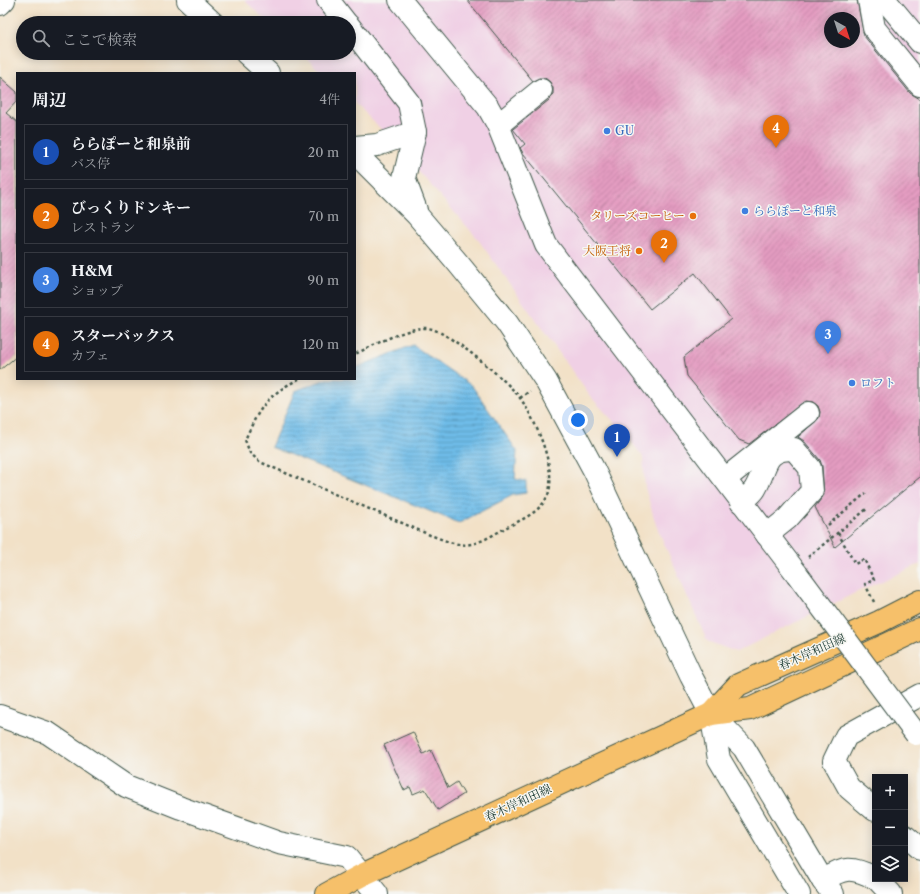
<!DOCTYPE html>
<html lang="ja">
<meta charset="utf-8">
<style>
:root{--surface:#171b24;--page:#20242c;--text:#f1f3f6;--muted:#9ea1a6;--line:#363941;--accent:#ea580c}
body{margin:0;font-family:"Libre Caslon Text","Noto Serif JP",serif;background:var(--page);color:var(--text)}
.controls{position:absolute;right:12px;bottom:12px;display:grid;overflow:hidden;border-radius:0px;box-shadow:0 2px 10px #0003}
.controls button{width:36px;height:36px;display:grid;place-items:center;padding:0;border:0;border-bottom:1px solid var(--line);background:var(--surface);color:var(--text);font:20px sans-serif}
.compass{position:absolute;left:824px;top:12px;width:36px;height:36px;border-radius:50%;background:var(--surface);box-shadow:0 2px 10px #0003;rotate:141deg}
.you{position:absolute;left:578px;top:420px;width:14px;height:14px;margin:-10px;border:3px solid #fff;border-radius:50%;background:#1a73e8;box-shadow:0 0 0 6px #1a73e833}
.badge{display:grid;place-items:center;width:26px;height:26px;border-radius:50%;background:var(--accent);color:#fff;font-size:13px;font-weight:700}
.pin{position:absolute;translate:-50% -33px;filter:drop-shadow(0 1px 2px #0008)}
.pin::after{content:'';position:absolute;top:21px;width:14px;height:12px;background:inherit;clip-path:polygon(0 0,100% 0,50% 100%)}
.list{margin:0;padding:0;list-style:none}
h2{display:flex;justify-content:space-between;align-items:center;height:52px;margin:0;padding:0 16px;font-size:17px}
h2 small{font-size:13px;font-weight:400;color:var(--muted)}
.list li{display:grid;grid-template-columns:26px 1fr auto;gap:12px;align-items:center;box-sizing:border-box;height:56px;margin:0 8px 8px;padding:0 8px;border:1px solid var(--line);border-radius:0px}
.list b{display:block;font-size:15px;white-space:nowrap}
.list p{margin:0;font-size:13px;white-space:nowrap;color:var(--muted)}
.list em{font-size:13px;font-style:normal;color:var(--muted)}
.icon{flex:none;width:22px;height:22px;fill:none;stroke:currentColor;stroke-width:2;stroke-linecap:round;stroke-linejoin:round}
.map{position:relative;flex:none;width:920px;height:894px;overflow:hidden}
.search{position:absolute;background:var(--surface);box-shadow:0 2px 10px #0003;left:16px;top:16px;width:340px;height:44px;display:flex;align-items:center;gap:10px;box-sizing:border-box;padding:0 14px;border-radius:22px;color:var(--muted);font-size:15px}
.panel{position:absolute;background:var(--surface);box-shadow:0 2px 10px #0003;left:16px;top:72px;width:340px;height:308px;border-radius:0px}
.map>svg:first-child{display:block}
.built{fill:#f0d0e5;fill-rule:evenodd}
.water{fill:url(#water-rules);stroke:#467c8e}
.building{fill:url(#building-hatch);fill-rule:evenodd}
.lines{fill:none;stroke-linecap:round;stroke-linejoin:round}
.minor-casing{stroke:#3f564a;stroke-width:24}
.major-casing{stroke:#3f564a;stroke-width:24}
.path{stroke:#3f564a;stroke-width:2.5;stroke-dasharray:3 3;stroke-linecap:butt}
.minor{stroke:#fff;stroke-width:22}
.major{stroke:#f6c06b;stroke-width:22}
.minor-bridge-casing{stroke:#3f564a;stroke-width:24;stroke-linecap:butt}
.minor-bridge{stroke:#fff;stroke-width:22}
.shop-dot{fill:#3f7fe0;stroke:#f6f6f2;stroke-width:1.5}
.food-dot{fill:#e8710a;stroke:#f6f6f2;stroke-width:1.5}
.labels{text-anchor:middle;stroke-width:3;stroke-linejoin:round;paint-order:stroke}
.shop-label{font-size:12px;fill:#366cbe;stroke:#f6f6f2;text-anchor:start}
.food-label{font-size:12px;fill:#c56008;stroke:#f6f6f2;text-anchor:end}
.street-label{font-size:12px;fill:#1f3d34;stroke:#f6f6f2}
</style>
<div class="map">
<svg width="920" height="894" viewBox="0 0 920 894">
<defs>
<pattern id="water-rules" width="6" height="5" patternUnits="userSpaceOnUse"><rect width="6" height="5" fill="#6ebce8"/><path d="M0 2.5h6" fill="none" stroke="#5a9abd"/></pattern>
<pattern id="building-hatch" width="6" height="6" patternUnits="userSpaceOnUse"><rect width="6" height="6" fill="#e49cc1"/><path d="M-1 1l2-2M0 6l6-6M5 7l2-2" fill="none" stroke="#b8809e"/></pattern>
</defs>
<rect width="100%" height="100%" fill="#f6f6f2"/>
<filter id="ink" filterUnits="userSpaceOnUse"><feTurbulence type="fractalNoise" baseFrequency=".025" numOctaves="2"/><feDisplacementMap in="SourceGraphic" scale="8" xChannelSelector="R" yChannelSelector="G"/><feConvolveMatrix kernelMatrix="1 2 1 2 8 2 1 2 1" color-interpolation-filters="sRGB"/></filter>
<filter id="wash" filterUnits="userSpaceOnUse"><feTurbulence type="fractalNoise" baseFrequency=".012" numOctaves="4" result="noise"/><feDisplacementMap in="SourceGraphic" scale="16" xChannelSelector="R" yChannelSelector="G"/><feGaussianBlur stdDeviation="0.9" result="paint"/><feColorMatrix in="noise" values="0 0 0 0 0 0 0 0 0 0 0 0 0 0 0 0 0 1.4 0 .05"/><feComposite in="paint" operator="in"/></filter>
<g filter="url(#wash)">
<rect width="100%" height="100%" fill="#f2e1c7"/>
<path class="built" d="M 244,0 L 920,0 L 920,564 L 855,593 L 736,652 L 707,641 L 656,525 L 645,487 L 643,457 L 628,437 L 590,396 L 477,238 L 381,129 L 355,104 L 355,73 L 322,73 L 301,53 L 349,53 L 349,23 L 269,23 ZM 830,18 L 854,18 L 854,42 L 830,42 Z"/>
<path class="water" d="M 413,345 L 472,386 L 517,451 L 515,479 L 526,481 L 526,493 L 513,495 L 459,523 L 271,447 L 295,391 L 326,379 L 355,379 L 355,368 Z"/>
<g id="blocks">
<g class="building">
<path d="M 467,0 L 857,0 L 864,36 L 910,93 L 920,99 L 920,477 L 835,547 L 815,507 L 824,495 L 822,466 L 820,460 L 804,441 L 798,437 L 819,418 L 820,412 L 818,406 L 813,402 L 806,401 L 749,444 L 739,440 L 687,376 L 684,357 L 731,319 L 695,273 L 650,309 L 523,153 L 520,148 L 525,144 L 513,129 L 549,100 L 553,94 L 553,88 L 550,82 L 545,78 L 539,78 L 533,81 ZM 830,18 L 854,18 L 854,42 L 830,42 Z"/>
<path d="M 0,77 L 17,92 L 17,101 L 6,113 L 17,122 L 17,356 L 0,370 Z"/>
<path d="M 413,732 L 423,754 L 431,750 L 448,788 L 457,782 L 464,794 L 438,810 L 425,789 L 413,794 L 410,787 L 404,790 L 384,745 Z"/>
</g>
</g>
</g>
<g filter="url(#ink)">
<use href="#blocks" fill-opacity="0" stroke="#3f564a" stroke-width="1"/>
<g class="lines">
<g class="minor-casing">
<g id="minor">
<path d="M 188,0 L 213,23"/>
<path d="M 328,0 L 346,23"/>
<path d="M 400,0 L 488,107 L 498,125 L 546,245 L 797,574"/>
<path d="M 869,0 L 874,28 L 920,85"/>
<path d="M 885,0 L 920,42"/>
<path d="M 0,4 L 4,0"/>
<path d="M 349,26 L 409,103 L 415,132 L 404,178 L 416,210"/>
<path d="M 246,53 L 268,73"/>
<path d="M 498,125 L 541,90"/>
<path d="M 355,147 L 377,145 L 415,132"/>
<path d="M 355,153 L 417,215 L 457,262 L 507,323 L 546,381 L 594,470 L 691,676 L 711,714 L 744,748 L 823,881 L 833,894"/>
<path d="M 725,479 L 808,413"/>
<path d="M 741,502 C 746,498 752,494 755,489 C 768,467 762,449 794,449 L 810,468 L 812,491 L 787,519 L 767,535"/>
<path d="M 711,714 L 719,759 L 799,894"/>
<path d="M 0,716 L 48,733 L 126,786 L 181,808 L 279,843 L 347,857 L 377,894"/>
<path d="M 875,810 L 849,788 L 834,761 L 846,736 L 920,695"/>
<path d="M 905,836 L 920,849"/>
<path d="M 877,879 L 891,894"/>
<path d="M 823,881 C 844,866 853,867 875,878"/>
</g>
</g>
<g class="major-casing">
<g id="major">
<path d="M 711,714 L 738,685 L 879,622 L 920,601"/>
<path d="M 327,894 L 362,875 L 711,714 L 750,709 L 920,629"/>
</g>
</g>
<g class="path">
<path d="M 299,379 C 267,395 259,408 245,440 L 250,453 L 260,462 L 430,535 C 442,539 458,547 471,544 C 483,542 496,533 507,527 C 521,520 539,513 547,497 C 559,473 535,418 520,398 C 507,380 452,335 432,329 C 413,323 373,346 355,354"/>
<path d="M 520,398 L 530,391"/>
<path d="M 828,525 L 866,493"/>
<path d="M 838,533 L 855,564 L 864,559 L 874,580 L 865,584 L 874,602"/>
<path d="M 808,557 L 868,508"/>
</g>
<use href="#minor" class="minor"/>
<use href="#major" class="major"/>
<g class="minor-bridge-casing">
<path id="minor-bridge" d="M 797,574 L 916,734"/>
</g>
<use href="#minor-bridge" class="minor-bridge"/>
</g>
</g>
<g class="shop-dot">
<circle cx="607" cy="131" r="4"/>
<circle cx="745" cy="211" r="4"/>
<circle cx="852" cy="383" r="4"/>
</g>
<g class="food-dot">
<circle cx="693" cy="216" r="4"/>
<circle cx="639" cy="251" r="4"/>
</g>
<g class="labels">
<g class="shop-label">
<text x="615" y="135">GU</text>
<text x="753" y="215">ららぽーと和泉</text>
<text x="860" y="387">ロフト</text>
</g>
<g class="food-label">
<text x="685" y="220">タリーズコーヒー</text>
<text x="631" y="255">大阪王将</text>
</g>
<g class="street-label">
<text transform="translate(812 652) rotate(-24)" y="4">春木岸和田線</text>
<text transform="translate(518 803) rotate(-25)" y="4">春木岸和田線</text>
</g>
</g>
</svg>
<div class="controls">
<button>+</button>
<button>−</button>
<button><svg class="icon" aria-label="layers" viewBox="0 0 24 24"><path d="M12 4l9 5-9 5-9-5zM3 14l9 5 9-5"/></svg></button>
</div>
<svg class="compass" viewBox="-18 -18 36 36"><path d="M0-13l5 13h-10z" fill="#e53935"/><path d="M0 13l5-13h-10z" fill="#9ea1a6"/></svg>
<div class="you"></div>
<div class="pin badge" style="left:617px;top:457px;background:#1a4fb4">1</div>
<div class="pin badge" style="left:664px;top:263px;background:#e8710a">2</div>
<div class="pin badge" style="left:828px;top:354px;background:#3f7fe0">3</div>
<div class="pin badge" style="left:776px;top:148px;background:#e8710a">4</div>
<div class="search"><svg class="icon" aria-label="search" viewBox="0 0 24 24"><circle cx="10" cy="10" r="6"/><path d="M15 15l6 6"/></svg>ここで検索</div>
<section class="panel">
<h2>周辺<small>4件</small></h2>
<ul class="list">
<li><span class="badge" style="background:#1a4fb4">1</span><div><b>ららぽーと和泉前</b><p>バス停</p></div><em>20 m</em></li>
<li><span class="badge" style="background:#e8710a">2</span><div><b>びっくりドンキー</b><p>レストラン</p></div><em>70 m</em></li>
<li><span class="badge" style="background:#3f7fe0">3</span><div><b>H&amp;M</b><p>ショップ</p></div><em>90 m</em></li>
<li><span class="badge" style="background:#e8710a">4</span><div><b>スターバックス</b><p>カフェ</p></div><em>120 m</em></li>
</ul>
</section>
</div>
